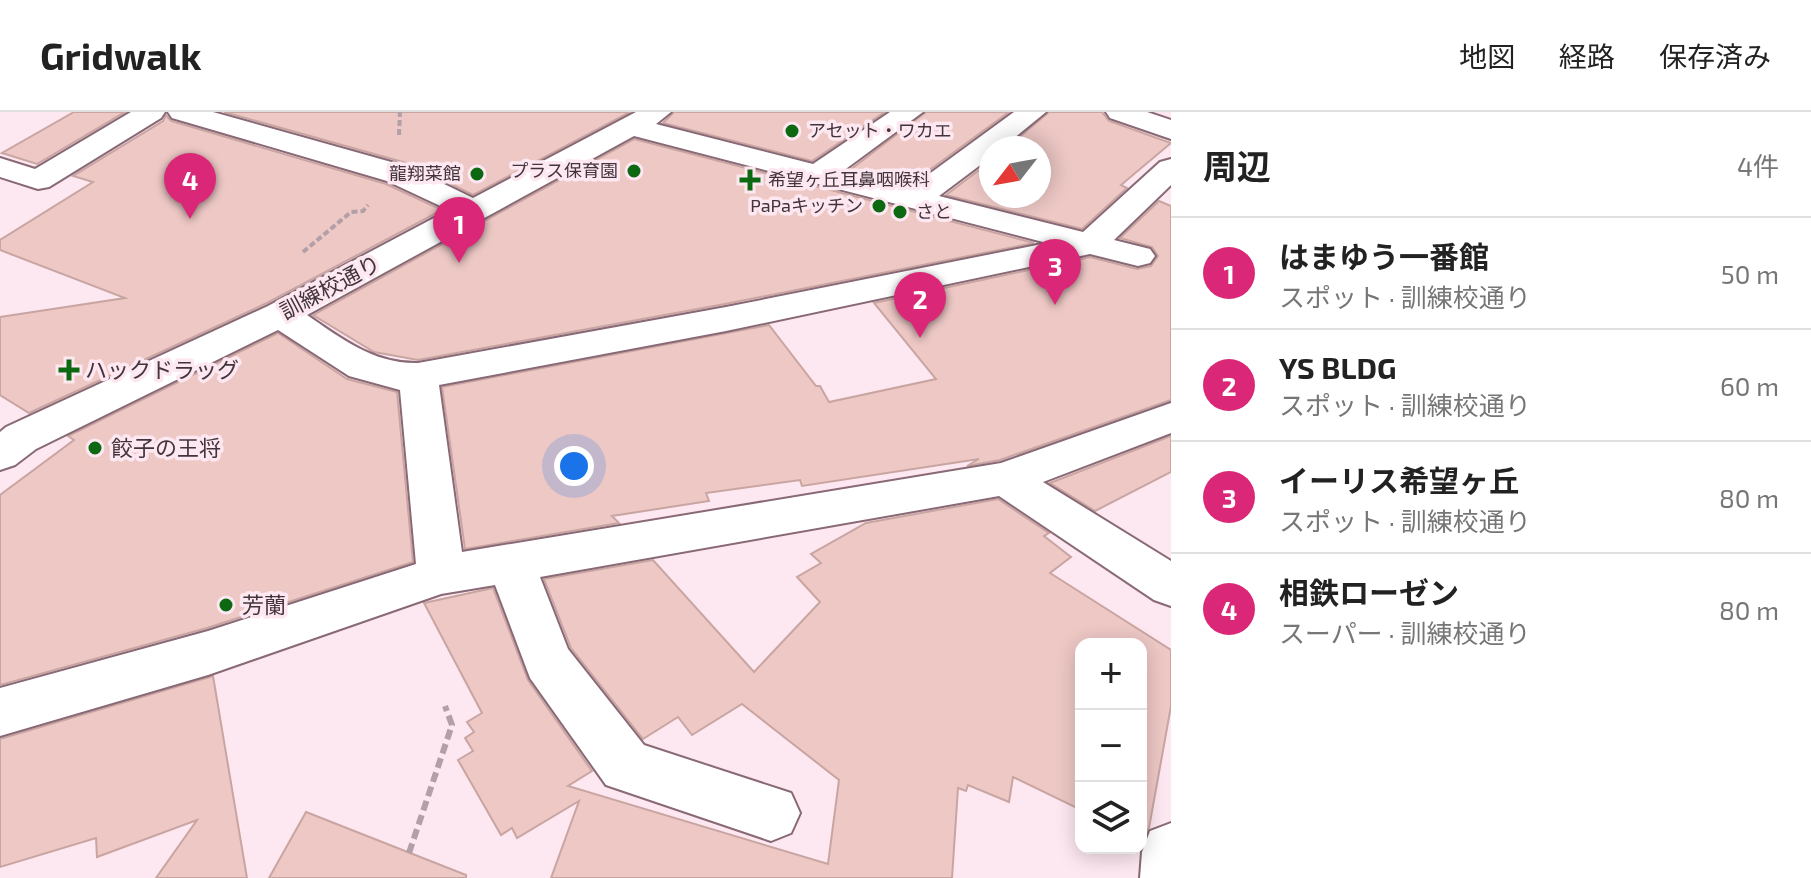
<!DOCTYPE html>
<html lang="ja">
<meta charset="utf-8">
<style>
:root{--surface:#fff;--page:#f2f2f2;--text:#222;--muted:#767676;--line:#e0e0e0;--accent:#db2777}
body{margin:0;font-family:"Exo 2","Noto Sans JP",sans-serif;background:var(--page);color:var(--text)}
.controls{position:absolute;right:24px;bottom:24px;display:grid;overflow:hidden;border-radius:16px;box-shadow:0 4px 20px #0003}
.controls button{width:72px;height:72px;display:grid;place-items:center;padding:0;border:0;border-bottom:2px solid var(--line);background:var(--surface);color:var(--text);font:40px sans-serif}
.compass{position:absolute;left:979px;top:24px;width:72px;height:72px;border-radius:50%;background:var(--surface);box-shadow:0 4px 20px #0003;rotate:239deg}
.you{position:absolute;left:574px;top:354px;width:28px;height:28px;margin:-20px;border:6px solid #fff;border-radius:50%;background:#1a73e8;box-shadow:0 0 0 12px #1a73e833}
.badge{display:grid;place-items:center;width:52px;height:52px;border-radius:50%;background:var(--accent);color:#fff;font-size:26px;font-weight:700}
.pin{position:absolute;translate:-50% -66px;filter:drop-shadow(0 2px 4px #0008)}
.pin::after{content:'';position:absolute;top:42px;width:28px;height:24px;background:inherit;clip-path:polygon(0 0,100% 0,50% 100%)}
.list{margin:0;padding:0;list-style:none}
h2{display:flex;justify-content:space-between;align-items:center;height:104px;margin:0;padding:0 32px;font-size:34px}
h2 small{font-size:26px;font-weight:400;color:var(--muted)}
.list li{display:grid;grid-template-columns:52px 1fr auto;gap:24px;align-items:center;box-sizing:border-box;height:112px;padding:0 32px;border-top:2px solid var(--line)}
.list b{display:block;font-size:30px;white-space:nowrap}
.list p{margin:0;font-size:26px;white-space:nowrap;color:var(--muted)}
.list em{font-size:26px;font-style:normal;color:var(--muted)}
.icon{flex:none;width:44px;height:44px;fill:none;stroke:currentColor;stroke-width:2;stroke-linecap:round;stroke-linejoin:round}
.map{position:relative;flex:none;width:1171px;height:766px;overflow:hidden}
header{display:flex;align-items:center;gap:48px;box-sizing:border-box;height:112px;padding:0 40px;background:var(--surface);border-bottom:2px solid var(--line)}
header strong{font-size:38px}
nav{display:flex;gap:44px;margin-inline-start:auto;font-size:28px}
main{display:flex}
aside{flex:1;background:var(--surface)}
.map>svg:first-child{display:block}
.building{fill:#edc8c5;stroke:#c9a5a2;stroke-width:2}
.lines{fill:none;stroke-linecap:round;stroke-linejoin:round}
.minor-casing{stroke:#886975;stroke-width:4}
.path-far1{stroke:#b29fa7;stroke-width:4;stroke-dasharray:6 3;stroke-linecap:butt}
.path{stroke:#b29fa7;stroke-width:6;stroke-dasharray:10 5;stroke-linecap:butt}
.minor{fill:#fff;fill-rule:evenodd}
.poi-dot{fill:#0c6912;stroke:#fde7f0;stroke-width:3}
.labels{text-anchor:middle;stroke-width:7;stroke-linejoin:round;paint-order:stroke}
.far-poi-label{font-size:18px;fill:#42343a;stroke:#fde7f0;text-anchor:start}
.street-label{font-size:22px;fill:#42343a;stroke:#fde7f0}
.poi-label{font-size:22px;fill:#42343a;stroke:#fde7f0;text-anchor:start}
</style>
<header>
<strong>Gridwalk</strong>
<nav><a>地図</a><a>経路</a><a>保存済み</a></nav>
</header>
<main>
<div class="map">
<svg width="1171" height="766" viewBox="0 0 1171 766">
<rect width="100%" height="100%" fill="#fde7f0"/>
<g class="building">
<path d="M 74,0 L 125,0 L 37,52 L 2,41 Z"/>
<path d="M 224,0 L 630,0 L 473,83 L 410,52 Z"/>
<path d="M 674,0 L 885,0 L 812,49 L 663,11 Z"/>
<path d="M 926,0 L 1009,0 L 909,73 L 850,58 Z"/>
<path d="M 1049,0 L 1102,0 L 1109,9 L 1171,31 L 1121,73 L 1127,76 L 1082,117 L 946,83 L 991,49 L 991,84 L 1039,84 L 1039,36 L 1007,36 Z"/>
<path d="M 166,3 L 171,9 L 386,72 L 442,98 L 267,191 L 29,301 L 0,283 L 0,205 L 125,186 L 0,138 L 0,128 L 93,70 L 73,64 L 163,9 Z"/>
<path d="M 634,27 L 1034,131 L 725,192 L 418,248 L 374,240 L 313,203 Z"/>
<path d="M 1159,89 L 1171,94 L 1171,288 L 1000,348 L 967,354 L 979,347 L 802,374 L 800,368 L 706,381 L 709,389 L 612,404 L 619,411 L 465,437 L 442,275 L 769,213 L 816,274 L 820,274 L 829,290 L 936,267 L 874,191 L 1090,145 L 1137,157 L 1151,154 L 1158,144 L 1152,135 L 1120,126 Z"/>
<path d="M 278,221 L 347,267 L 397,280 L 413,450 L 207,516 L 0,573 L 0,383 L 74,328 L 68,324 Z"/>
<path d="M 1171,324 L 1171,360 L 1095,399 L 1050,371 Z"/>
<path d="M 998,387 L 1049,421 L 1044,424 L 1071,445 L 1050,461 L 1171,538 L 1171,594 L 1149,716 L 1143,728 L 1141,532 L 1081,532 L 1081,698 L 1013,665 L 1009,690 L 968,673 L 966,679 L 958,676 L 952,766 L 551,766 L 579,689 L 517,726 L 512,716 L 501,723 L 458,648 L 473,639 L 465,626 L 474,620 L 467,610 L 482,601 L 424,491 L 493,476 L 528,568 L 592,659 L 568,674 L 828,752 L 839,668 L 742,592 L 692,623 L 678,605 L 643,627 L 571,536 L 544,467 L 653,448 L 754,560 L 820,490 L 797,465 L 821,451 L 811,442 L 866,411 Z"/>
<path d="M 213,564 L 247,766 L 156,766 L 197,708 L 97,745 L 96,726 L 0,755 L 0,627 Z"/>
<path d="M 306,700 L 466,763 L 466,766 L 269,766 Z"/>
</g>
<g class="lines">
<g class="minor-casing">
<g id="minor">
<path d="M 131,0 L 165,0 L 161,6 L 49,75 L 38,77 L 0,65 L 0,46 L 35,57 Z"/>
<path d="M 168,0 L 213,0 L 409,55 L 473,86 L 636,0 L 671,0 L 656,12 L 813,52 L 890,0 L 923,0 L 843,59 L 910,76 L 1014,0 L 1046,0 L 1002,36 L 991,36 L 991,45 L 939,84 L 1083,120 L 1160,50 L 1171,47 L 1171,73 L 1114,128 L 1150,137 L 1155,144 L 1150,151 L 1138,154 L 1090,142 L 726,219 L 439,273 L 462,440 L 1001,351 L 1171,291 L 1171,321 L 1043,370 L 1171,449 L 1171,494 L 1154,488 L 999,384 L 540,465 L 568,537 L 644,633 L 791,681 L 800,701 L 791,721 L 771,729 L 606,673 L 530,566 L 495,473 L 441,482 L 208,563 L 0,624 L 0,576 L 208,519 L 416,452 L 400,278 L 349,264 L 278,218 L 36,337 L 15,353 L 0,358 L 0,320 L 6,315 L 268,194 L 449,98 L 387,69 L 172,6 ZM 634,24 L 1047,131 L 726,195 L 418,251 C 374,252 342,227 307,203 Z"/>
<path d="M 1106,0 L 1147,0 L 1171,8 L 1171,27 L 1110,6 Z"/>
<path d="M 1171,711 L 1171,766 L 1140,766 L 1142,740 L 1150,719 Z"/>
</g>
</g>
<g class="path-far1">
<path d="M 399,23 L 400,0"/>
<path d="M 303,140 L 351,100 L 363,99 L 368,93"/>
</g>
<path class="path" d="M 409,741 L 452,613 L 445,594"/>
<use href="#minor" class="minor"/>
</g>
<g class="poi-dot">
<circle cx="792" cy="19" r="8"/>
<circle cx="634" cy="59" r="8"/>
<circle cx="477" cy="62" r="8"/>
<path d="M746 56h8v8h8v8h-8v8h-8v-8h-8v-8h8z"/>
<circle cx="879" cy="94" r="8"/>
<circle cx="900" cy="100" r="8"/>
<path d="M65 246h8v8h8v8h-8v8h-8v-8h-8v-8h8z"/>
<circle cx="95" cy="336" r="8"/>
<circle cx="226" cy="493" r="8"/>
</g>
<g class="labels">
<g class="far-poi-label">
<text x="808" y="25">アセット・ワカエ</text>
<text x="618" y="65" text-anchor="end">プラス保育園</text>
<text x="461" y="68" text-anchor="end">龍翔菜館</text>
<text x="768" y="74">希望ヶ丘耳鼻咽喉科</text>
<text x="863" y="100" text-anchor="end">PaPaキッチン</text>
<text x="916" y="106">さと</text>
</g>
<g class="street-label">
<text transform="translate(330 175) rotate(-28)" y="8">訓練校通り</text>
</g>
<g class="poi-label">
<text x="85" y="266">ハックドラッグ</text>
<text x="111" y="344">餃子の王将</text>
<text x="242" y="501">芳蘭</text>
</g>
</g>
</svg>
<div class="controls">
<button>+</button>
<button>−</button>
<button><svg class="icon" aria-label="layers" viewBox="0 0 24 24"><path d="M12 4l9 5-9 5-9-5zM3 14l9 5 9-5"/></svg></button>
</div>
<svg class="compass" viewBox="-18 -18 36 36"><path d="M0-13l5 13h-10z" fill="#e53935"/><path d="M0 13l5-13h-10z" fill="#767676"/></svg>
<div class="you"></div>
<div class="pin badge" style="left:459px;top:151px">1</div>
<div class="pin badge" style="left:920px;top:226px">2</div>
<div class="pin badge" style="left:1055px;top:193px">3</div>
<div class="pin badge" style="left:190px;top:107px">4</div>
</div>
<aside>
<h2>周辺<small>4件</small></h2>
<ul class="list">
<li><span class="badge">1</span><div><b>はまゆう一番館</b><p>スポット · 訓練校通り</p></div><em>50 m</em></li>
<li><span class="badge">2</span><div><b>YS BLDG</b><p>スポット · 訓練校通り</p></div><em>60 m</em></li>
<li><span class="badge">3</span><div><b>イーリス希望ヶ丘</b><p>スポット · 訓練校通り</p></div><em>80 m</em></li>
<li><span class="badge">4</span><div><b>相鉄ローゼン</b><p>スーパー · 訓練校通り</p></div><em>80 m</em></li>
</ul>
</aside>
</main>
